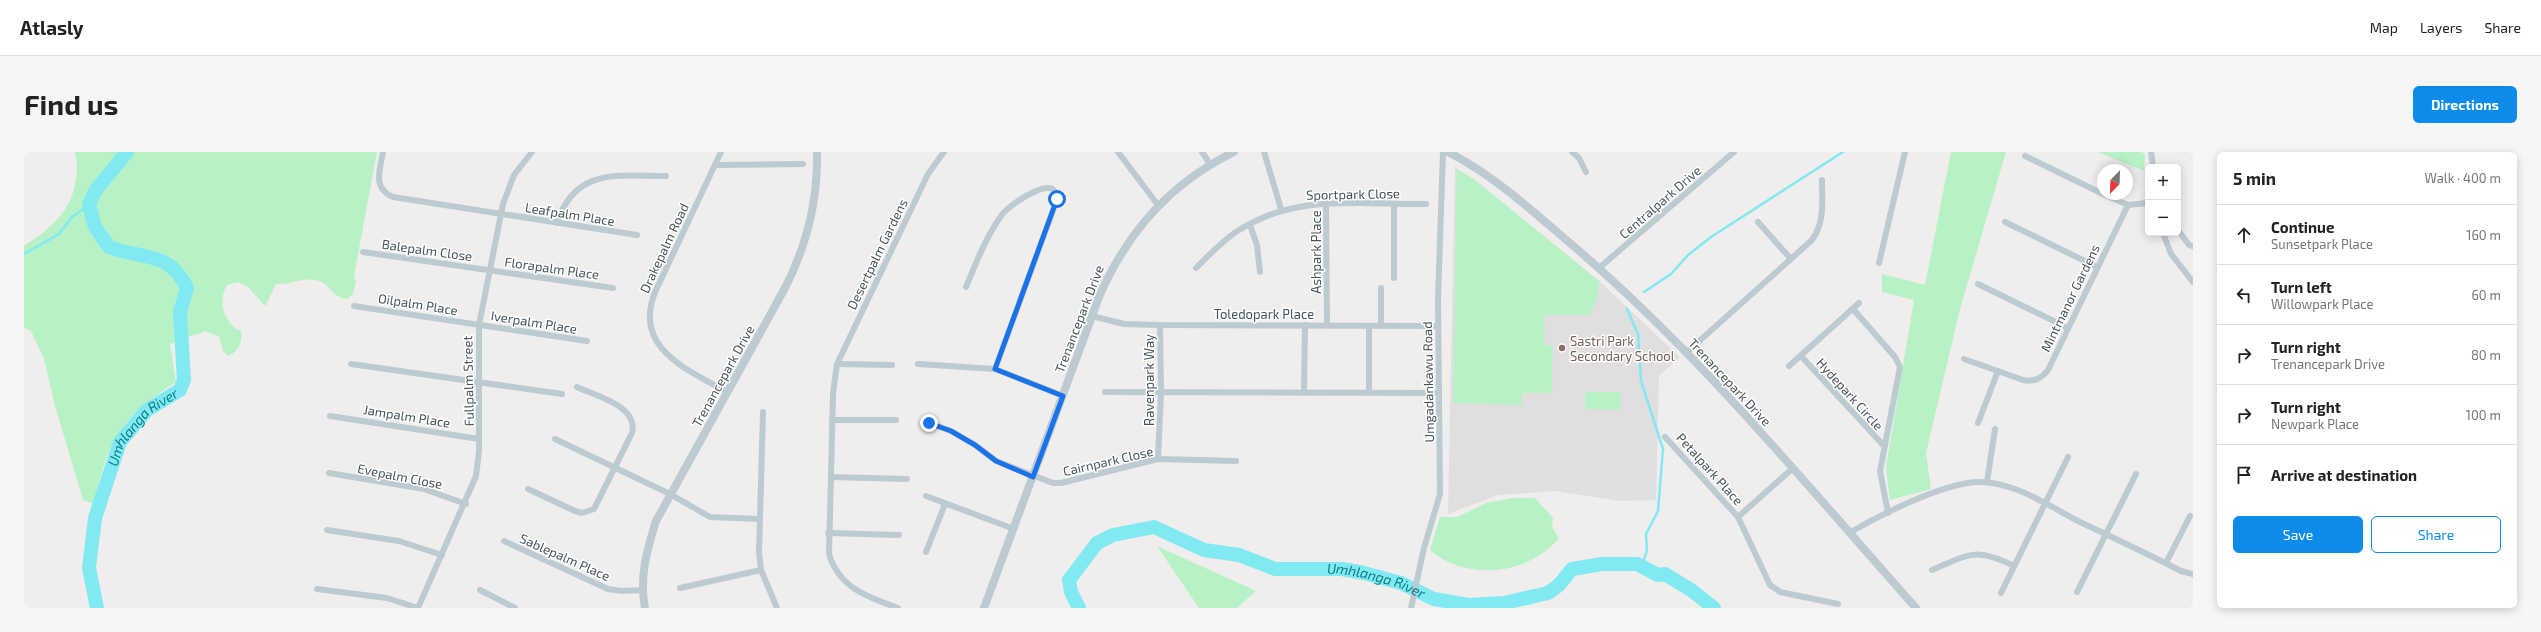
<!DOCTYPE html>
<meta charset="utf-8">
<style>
:root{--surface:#fff;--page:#f6f6f6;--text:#222;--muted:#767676;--line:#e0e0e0;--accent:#0c8beb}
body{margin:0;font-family:"Exo 2",sans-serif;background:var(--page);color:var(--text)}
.controls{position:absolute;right:12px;top:12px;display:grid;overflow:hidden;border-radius:6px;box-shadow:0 2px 10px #0003}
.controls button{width:36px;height:36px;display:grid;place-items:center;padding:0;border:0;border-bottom:1px solid var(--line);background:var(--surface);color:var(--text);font:20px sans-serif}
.compass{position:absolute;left:2073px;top:12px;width:36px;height:36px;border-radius:50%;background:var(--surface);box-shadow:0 2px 10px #0003;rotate:203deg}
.stop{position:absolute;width:12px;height:12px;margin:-9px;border:3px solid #1a73e8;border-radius:50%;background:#fff}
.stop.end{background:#1a73e8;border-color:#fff;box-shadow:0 1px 4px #0008}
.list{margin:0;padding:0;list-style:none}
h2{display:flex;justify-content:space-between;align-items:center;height:52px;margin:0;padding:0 16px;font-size:17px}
h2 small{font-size:13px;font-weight:400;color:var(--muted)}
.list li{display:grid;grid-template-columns:26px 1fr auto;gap:12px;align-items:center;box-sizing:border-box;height:60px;padding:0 16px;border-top:1px solid var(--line)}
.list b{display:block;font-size:15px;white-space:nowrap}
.list p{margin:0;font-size:13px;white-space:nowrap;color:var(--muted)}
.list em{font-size:13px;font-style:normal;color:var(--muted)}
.actions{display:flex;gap:8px;padding:12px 16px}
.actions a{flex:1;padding:9px 0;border:1px solid var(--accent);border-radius:6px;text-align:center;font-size:14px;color:var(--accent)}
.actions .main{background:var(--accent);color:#fff}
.icon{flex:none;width:22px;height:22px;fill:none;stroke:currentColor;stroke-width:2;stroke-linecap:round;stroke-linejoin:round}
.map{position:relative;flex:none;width:2169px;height:456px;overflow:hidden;border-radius:6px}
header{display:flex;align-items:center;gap:24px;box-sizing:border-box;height:56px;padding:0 20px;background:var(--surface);border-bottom:1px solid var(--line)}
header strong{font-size:19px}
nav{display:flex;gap:22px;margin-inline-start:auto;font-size:14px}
.intro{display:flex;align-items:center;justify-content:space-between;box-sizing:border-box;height:96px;padding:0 24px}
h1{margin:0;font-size:28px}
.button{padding:10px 18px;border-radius:6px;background:var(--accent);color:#fff;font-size:14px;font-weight:700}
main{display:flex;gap:24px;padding:0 24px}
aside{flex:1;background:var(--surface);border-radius:6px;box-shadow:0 2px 10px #0003}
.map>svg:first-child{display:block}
.education{fill:#e1dedf}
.green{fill:#b7f2c6}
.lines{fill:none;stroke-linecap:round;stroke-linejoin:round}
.stream{stroke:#81e9f2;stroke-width:2.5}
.river{stroke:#81e9f2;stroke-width:14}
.minor{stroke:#bccad1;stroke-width:6}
.tertiary{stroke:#bccad1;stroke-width:8}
.route{stroke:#1a73e8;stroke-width:5}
.education-dot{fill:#8d6e63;stroke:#fff;stroke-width:1.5}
.labels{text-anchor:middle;stroke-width:3;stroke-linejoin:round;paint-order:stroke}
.street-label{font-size:13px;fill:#44545c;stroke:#fff}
.education-label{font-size:13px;fill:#785e54;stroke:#fff;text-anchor:start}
.water-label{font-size:14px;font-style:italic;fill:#067e89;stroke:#fff}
</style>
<header>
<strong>Atlasly</strong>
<nav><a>Map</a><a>Layers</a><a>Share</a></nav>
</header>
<div class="intro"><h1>Find us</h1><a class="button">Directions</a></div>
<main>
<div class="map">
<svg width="2169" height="456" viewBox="0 0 2169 456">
<rect width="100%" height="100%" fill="#f0eded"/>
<path class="education" d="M 1431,15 L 1451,28 L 1575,129 L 1656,205 L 1635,224 L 1632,348 L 1597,349 L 1530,339 L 1474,343 L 1424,362 Z"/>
<g class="green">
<path d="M 51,0 L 353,0 L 330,124 L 332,130 L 329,142 L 323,147 C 306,145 307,132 295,129 C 279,124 268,133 252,132 L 242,153 L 240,153 L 224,135 L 214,130 L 203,133 C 193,149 200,172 217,179 C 219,190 214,200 204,204 L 199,199 L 195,185 L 181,179 L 146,192 L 152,230 C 128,245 104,264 90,289 C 79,308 75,332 70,352 L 59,348 L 31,254 L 20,207 L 7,179 L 0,176 L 0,94 C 31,74 52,55 53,15 C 54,10 51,5 51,0 Z"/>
<path d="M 1927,0 L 1982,0 L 1936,157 L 1902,301 L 1907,337 L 1866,348 L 1862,315 L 1890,148 L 1858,140 L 1858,122 L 1901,133 Z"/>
<path d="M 2074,0 L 2117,0 L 2121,2 L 2120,19 Z"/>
<path d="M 1433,17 L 1451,28 L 1575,129 L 1573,146 L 1566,163 L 1521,163 L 1520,193 L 1529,194 L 1528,241 L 1498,241 L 1498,253 L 1429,251 Z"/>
<path d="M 1561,240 L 1597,240 L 1596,258 L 1561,257 Z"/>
<path d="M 1489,346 L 1511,346 L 1529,366 L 1528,375 L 1535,386 C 1505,423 1442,430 1406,398 L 1416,365 L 1433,365 L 1462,351 Z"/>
<path d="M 1133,394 L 1232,439 L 1213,456 L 1175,456 Z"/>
</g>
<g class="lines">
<g class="stream">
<path d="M 0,102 L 35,82 L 48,65 L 65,53"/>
<path d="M 1620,140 L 1647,122 L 1664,103 L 1687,85 L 1819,0"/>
<path d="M 1603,157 L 1614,182 L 1617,229 L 1639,297 L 1634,359 L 1622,382 L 1623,398 L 1618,414"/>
</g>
<g class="river">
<path id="s1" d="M 73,456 L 65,416 L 71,366 L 96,290 L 123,258 L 156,238 L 160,228 L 156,160 L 163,136 C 145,98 118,108 85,95 L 71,75 L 65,53 L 71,39 L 103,0"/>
<path id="s2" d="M 1055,456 L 1047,440 L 1045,428 L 1073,391 L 1089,383 L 1130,375 L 1180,398 L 1215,403 L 1251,417 L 1318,417 L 1340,421 L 1377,431 L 1410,447 L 1444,453 L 1480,451 L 1524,441 L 1535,433 L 1548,417 L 1578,412 L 1613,412 L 1634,423 L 1641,422 L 1667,438 L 1690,456"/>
</g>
<g class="minor">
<path d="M 359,0 C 356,18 348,36 369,45 L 613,83"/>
<path d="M 697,0 L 632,138 C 607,195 662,217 703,240"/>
<path d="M 1094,0 L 1134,53"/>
<path d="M 1178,0 L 1186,12"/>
<path d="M 1240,0 L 1257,57"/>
<path d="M 1548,0 L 1555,6 L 1562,20"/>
<path d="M 2127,0 L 2129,15"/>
<path d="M 2001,4 L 2079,42"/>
<path d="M 692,13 L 779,12"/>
<path d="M 2079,42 L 2104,53"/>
<path d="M 1302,51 L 1303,173"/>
<path d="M 1370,52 L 1370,126"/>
<path d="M 1734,70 L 1767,107"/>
<path d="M 1981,70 L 2073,115"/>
<path d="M 533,71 C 551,15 594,24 642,24"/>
<path d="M 1226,73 L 1233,93 L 1236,120"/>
<path d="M 2154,78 L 2165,93 L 2169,94"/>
<path d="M 2139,81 L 2147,102 L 2169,130"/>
<path d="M 339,100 L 589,136"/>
<path d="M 1855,111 L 1881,0"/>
<path d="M 1172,116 C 1185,103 1199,88 1215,78 C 1274,41 1336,53 1402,52"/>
<path d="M 1575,116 L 1710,0"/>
<path d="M 1954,132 L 2044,176"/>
<path d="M 942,135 C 952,111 962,85 977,64 C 986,51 1041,15 1031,53 L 971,217"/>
<path d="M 330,154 L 563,189"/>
<path d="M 1829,157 L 1871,205 L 1876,215 L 1856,319 L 1864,361"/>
<path d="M 1068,164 L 1100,172 L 1136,173 L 1414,174"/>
<path d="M 1357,174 L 1357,136"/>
<path d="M 1663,200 L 1788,88 C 1801,70 1798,50 1798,28"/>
<path d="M 1777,204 L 1860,294"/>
<path d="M 1940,207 L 1999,228 C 2010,230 2017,227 2024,218 L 2104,53 L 2124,51"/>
<path d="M 327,212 L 538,242"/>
<path d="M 813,212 L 868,213"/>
<path d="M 894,212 L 971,217 L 1039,244"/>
<path d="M 1765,214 L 1835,151"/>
<path d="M 1081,240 L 1415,241"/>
<path d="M 1280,240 L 1281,173"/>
<path d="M 1345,240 L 1345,174"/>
<path d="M 739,260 L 735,400 L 737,418 L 753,456"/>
<path d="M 306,264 L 455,287"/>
<path d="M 808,268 L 872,268"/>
<path d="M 905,271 L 927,279 L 951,293 L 972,309 L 1029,331 L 1037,331 L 1134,307 L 1212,309"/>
<path d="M 1954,271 L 1974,219"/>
<path d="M 1641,285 L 1714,365 L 1746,433 L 1756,440 L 1814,452"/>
<path d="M 531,287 L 646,342 L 686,365 L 735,367"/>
<path d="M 1134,307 L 1137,241 L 1136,173"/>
<path d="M 305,321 L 400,337 L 442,352"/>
<path d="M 807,325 L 883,327"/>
<path d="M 1963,330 L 1971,277"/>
<path d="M 504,337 L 551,359 L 558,361 L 570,357 L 608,281 C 615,254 572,244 553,235"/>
<path d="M 902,344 L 990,377"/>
<path d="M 1714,365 L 1769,316"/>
<path d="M 303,378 L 375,389 L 418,403"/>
<path d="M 804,381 L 875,383"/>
<path d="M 1825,381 C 1858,362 1915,333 1952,330 C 1988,328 2025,354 2056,370 C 2090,386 2124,402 2157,419 L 2169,422"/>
<path d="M 480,389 L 584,437 L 598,439 L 618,438"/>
<path d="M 902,400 L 921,352"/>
<path d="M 2142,411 L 2166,364"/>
<path d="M 1908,418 C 1946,402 1951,395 1990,414"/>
<path d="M 656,436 L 737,418"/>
<path d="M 293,437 L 363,446 L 394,456 L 452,324 L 455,299 L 455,173 L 479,52 L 490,23 L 508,0"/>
<path d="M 456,438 L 491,456"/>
<path d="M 2053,440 L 2112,322"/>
<path d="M 1977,441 L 2044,305"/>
<path d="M 874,456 C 844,445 815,436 805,402 L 809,241 L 813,212 L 904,22 L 920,0"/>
<path d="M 1387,456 L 1400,396 L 1416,342 L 1414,147 L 1419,0"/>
</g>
<g class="tertiary">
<path d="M 1424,0 C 1467,22 1503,54 1540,86 C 1671,196 1779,329 1892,456"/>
<path d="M 621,456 C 615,425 623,398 632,369 L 761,136 C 783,93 794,49 793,0"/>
<path d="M 960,456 L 1075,145 C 1103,80 1146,31 1210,0"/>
</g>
</g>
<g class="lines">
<path class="route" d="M 905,271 L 927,279 L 951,293 L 972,309 L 1009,325 L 1039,244 L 971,217 L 1033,47"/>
</g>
<circle class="education-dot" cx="1538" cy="196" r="4"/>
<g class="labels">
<g class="street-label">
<text transform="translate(1329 42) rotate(-1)" y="5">Sportpark Close</text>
<text transform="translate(1636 50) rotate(-41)" y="5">Centralpark Drive</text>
<text transform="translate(546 62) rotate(9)" y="5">Leafpalm Place</text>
<text transform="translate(640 96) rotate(-65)" y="5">Drakepalm Road</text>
<text transform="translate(403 98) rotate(8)" y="5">Balepalm Close</text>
<text transform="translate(1292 100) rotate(-90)" y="5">Ashpark Place</text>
<text transform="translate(853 102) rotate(-64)" y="5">Desertpalm Gardens</text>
<text transform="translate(528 116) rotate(8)" y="5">Florapalm Place</text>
<text transform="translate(2046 146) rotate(-64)" y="5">Mintmanor Gardens</text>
<text transform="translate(394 152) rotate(9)" y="5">Oilpalm Place</text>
<text x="1240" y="167">Toledopark Place</text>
<text transform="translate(1055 167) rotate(-69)" y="5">Trenancepark Drive</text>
<text transform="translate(510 170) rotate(9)" y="5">Iverpalm Place</text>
<text transform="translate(699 224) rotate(-61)" y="5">Trenancepark Drive</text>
<text transform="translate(1125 228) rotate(-90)" y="5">Ravenpark Way</text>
<text transform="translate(444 229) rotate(-91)" y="5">Fullpalm Street</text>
<text transform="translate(1404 230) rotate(-91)" y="5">Umgadankawu Road</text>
<text transform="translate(1706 230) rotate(47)" y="5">Trenancepark Drive</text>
<text transform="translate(1826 242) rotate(48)" y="5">Hydepark Circle</text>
<text transform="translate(383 264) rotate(9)" y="5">Jampalm Place</text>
<text transform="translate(1084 309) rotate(-13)" y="5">Cairnpark Close</text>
<text transform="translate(1686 317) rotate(48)" y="5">Petalpark Place</text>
<text transform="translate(376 324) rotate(11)" y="5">Evepalm Close</text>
<text transform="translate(541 405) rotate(24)" y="5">Sablepalm Place</text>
</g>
<g class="education-label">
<text x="1546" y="194">Sastri Park<tspan x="1546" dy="15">Secondary School</tspan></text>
</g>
<g class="water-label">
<text dy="5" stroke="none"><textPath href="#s1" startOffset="197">Umhlanga River</textPath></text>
<text dy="5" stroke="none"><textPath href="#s2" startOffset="368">Umhlanga River</textPath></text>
</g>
</g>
</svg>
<div class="controls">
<button>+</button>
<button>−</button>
</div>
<svg class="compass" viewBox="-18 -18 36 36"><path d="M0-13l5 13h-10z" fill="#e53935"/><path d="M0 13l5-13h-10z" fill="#767676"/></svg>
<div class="stop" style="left:1033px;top:47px"></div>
<div class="stop end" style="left:905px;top:271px"></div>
</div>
<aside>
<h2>5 min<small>Walk · 400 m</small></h2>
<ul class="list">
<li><svg class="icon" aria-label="ahead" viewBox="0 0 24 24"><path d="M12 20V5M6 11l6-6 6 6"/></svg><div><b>Continue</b><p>Sunsetpark Place</p></div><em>160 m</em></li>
<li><svg class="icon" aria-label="left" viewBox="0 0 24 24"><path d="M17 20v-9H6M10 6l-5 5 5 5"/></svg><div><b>Turn left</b><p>Willowpark Place</p></div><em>60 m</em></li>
<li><svg class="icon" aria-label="right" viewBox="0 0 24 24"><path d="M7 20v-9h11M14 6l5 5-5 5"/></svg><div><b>Turn right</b><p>Trenancepark Drive</p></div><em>80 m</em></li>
<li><svg class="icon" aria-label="right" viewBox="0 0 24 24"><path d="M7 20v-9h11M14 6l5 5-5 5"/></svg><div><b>Turn right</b><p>Newpark Place</p></div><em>100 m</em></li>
<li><svg class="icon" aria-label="arrive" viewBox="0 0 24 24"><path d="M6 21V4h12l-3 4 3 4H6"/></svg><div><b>Arrive at destination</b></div></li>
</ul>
<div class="actions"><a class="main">Save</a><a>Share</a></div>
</aside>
</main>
